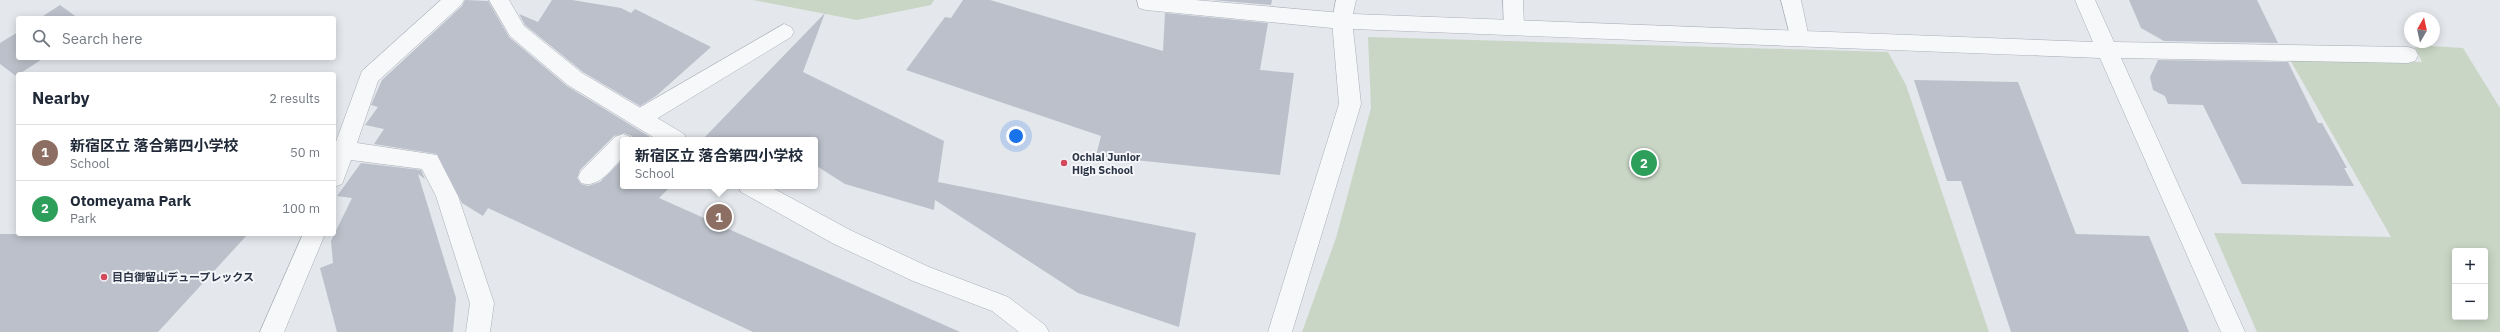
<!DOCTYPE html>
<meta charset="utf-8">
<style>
:root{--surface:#fff;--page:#f6f6f7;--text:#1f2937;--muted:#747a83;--line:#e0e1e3;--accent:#d1495b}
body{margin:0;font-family:"IBM Plex Sans","Noto Sans JP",sans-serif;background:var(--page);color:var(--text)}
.controls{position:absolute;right:12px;bottom:12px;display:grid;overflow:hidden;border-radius:4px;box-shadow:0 2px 10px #0003}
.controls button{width:36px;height:36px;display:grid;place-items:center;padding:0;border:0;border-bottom:1px solid var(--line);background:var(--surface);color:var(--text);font:20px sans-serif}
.compass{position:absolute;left:2404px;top:12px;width:36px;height:36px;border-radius:50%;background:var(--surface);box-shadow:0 2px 10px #0003;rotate:9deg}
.you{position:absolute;left:1016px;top:136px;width:14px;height:14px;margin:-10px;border:3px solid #fff;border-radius:50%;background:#1a73e8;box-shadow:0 0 0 6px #1a73e833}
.badge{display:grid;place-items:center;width:26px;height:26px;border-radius:50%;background:var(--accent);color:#fff;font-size:13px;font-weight:700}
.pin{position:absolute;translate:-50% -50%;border:2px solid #fff;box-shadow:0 1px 4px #0006}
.popup{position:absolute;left:620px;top:137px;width:198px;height:52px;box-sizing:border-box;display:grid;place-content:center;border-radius:4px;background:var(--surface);filter:drop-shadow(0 1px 3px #0005);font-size:13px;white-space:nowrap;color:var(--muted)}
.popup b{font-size:15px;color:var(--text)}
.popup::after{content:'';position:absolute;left:50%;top:100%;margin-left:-8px;border:8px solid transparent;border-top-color:var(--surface)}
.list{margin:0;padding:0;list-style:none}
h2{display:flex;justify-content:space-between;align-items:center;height:52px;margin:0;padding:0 16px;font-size:17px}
h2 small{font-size:13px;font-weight:400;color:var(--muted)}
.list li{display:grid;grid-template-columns:26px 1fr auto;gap:12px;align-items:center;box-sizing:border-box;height:56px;padding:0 16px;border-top:1px solid var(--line)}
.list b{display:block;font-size:15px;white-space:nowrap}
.list p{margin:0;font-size:13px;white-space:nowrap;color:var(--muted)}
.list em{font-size:13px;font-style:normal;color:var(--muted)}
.icon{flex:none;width:22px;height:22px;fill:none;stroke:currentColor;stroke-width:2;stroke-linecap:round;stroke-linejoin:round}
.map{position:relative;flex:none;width:2500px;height:332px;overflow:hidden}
.search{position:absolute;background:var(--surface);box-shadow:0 2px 10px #0003;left:16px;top:16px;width:320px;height:44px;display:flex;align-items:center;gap:10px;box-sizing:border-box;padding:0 14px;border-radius:4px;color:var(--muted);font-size:15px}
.panel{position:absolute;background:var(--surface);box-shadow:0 2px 10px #0003;left:16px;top:72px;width:320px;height:164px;border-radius:4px}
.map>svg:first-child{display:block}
.green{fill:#c9d6c5;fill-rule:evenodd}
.building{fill:#bbc0ca}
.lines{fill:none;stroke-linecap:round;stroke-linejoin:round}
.lane-casing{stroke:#a9aeb7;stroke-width:1}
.street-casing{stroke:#a9aeb7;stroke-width:1}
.lane{fill:#f7f8fa;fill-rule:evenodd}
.street{fill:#f7f8fa;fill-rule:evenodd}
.poi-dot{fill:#d1495b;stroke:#f4f6f9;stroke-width:1.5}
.labels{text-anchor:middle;stroke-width:4;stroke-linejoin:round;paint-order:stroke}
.poi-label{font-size:11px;font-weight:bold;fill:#2b3445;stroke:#f4f6f9;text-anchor:start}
</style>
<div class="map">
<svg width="2500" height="332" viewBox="0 0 2500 332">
<rect width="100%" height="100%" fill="#e4e7ec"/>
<g class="green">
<path d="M 753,0 L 934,0 L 931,5 L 857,20 Z"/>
<path d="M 1368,37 L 1888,52 L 1906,85 L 1989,332 L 1302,332 L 1336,238 L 1371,108 Z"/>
<path d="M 2414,45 L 2463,48 L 2500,108 L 2500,332 L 2257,332 L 2214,233 L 2391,237 L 2289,58 L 2422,62 ZM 2455,251 L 2485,251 L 2485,317 L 2455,317 Z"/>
</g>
<g class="building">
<path d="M 465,0 L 488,1 L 509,37 L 567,86 L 655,140 L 633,140 L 632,136 L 624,133 L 614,136 L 580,170 L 577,178 L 581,184 L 588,186 L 600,182 L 623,159 L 623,186 L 671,186 L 659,198 L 960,332 L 753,332 L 488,208 L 483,216 L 462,203 L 437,154 L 374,144 L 384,129 L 365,125 L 378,107 L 371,105 L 382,80 L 462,6 Z"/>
<path d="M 552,0 L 572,0 L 621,8 L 631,13 L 635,9 L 711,47 L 656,96 L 640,106 L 583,72 L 525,25 L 519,14 L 538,22 Z"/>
<path d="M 963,0 L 990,0 L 1163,51 L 1165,13 L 1268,23 L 1260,70 L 1294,73 L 1280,175 L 1096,156 L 1101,136 L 906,70 L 945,17 L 951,18 Z"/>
<path d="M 1212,0 L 1272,0 L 1271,5 Z"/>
<path d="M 2129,0 L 2257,0 L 2278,43 L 2164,41 L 2141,28 Z"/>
<path d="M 60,5 L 78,18 L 40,18 Z"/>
<path d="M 825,13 L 803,72 L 944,141 L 938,182 L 1196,233 L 1179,327 L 1078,293 L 935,200 L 934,210 L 845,184 L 815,165 L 815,140 L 702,140 Z"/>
<path d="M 18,32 L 18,58 L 44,58 L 16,76 L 0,64 L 0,43 Z"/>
<path d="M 2158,60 L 2288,62 L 2318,123 L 2322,123 L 2347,168 L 2344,168 L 2354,186 L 2242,184 L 2203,105 L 2168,104 L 2165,96 L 2153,90 L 2150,77 Z"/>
<path d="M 1914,80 L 2018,82 L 2076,234 L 2149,236 L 2189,332 L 2011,332 L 1961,181 L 1947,181 Z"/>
<path d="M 361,163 L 421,170 L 425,179 L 418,174 L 456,298 L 453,332 L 337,332 L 320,268 L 333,263 L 331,241 L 352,198 L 337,196 Z"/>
<path d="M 0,234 L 248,234 L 158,332 L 0,332 Z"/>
</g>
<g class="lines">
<g class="lane-casing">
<g id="lane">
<path d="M 1137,0 L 1195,0 L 1342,13 L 1349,16 L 1352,21 L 1349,26 L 1342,29 L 1146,10 L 1139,8 Z"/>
<path d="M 1503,0 L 1523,0 L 1524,27 L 1521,32 L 1514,35 L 1507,32 L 1504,27 Z"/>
<path d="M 1781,0 L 1801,0 L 1809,38 L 1806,43 L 1799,46 L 1792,43 Z"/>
<path d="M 784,24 L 791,27 L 794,32 L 791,37 L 648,124 L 640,126 L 632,124 L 629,118 L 632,112 Z"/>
<path d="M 623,134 L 631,137 L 632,140 L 623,140 L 623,157 C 611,169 599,189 581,183 L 578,177 L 581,171 L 615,137 Z"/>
</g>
</g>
<g class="street-casing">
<g id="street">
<path d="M 441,0 L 464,0 L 461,5 L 378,81 L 357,143 L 437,155 L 458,196 L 494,303 L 490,332 L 466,332 L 470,303 L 436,196 L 422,169 L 351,160 L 342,184 L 334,187 L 334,147 L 362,71 Z"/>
<path d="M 489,0 L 509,0 L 524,26 L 582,73 L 684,134 L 687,140 L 658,140 L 568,85 L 510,36 Z"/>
<path d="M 1336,0 L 1356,0 L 1353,14 L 2093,42 L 2075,0 L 2095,0 L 2114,42 L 2408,47 L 2415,49 L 2418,55 L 2415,61 L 2408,63 L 2121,58 L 2245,332 L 2221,332 L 2100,58 L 1353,29 L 1361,104 L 1292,332 L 1268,332 L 1339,104 L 1332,21 Z"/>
<path d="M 738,186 L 769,186 L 850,230 L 929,267 L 1008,297 L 1045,325 L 1049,332 L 1019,332 L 992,311 L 913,281 L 834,244 L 741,192 Z"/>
<path d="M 303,234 L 325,234 L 284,332 L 260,332 Z"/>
</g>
</g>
<use href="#lane" class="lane"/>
<use href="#street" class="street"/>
</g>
<g class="poi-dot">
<circle cx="1064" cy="163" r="4"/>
<circle cx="104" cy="277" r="4"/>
</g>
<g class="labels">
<g class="poi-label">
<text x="1072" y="161">Ochiai Junior<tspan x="1072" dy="13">High School</tspan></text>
<text x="112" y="281">目白御留山デュープレックス</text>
</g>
</g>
</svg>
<div class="controls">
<button>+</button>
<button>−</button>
</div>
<svg class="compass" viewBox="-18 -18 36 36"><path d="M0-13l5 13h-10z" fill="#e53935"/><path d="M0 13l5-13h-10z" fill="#747a83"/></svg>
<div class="you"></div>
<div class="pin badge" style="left:719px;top:217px;background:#8d6e63">1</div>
<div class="popup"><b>新宿区立 落合第四小学校</b>School</div>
<div class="pin badge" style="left:1644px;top:163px;background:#2e9e5b">2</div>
<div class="search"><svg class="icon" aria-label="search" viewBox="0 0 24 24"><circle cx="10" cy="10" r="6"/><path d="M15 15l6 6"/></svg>Search here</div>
<section class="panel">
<h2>Nearby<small>2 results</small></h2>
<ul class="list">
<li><span class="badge" style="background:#8d6e63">1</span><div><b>新宿区立 落合第四小学校</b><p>School</p></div><em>50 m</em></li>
<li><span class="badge" style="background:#2e9e5b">2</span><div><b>Otomeyama Park</b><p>Park</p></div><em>100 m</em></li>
</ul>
</section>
</div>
